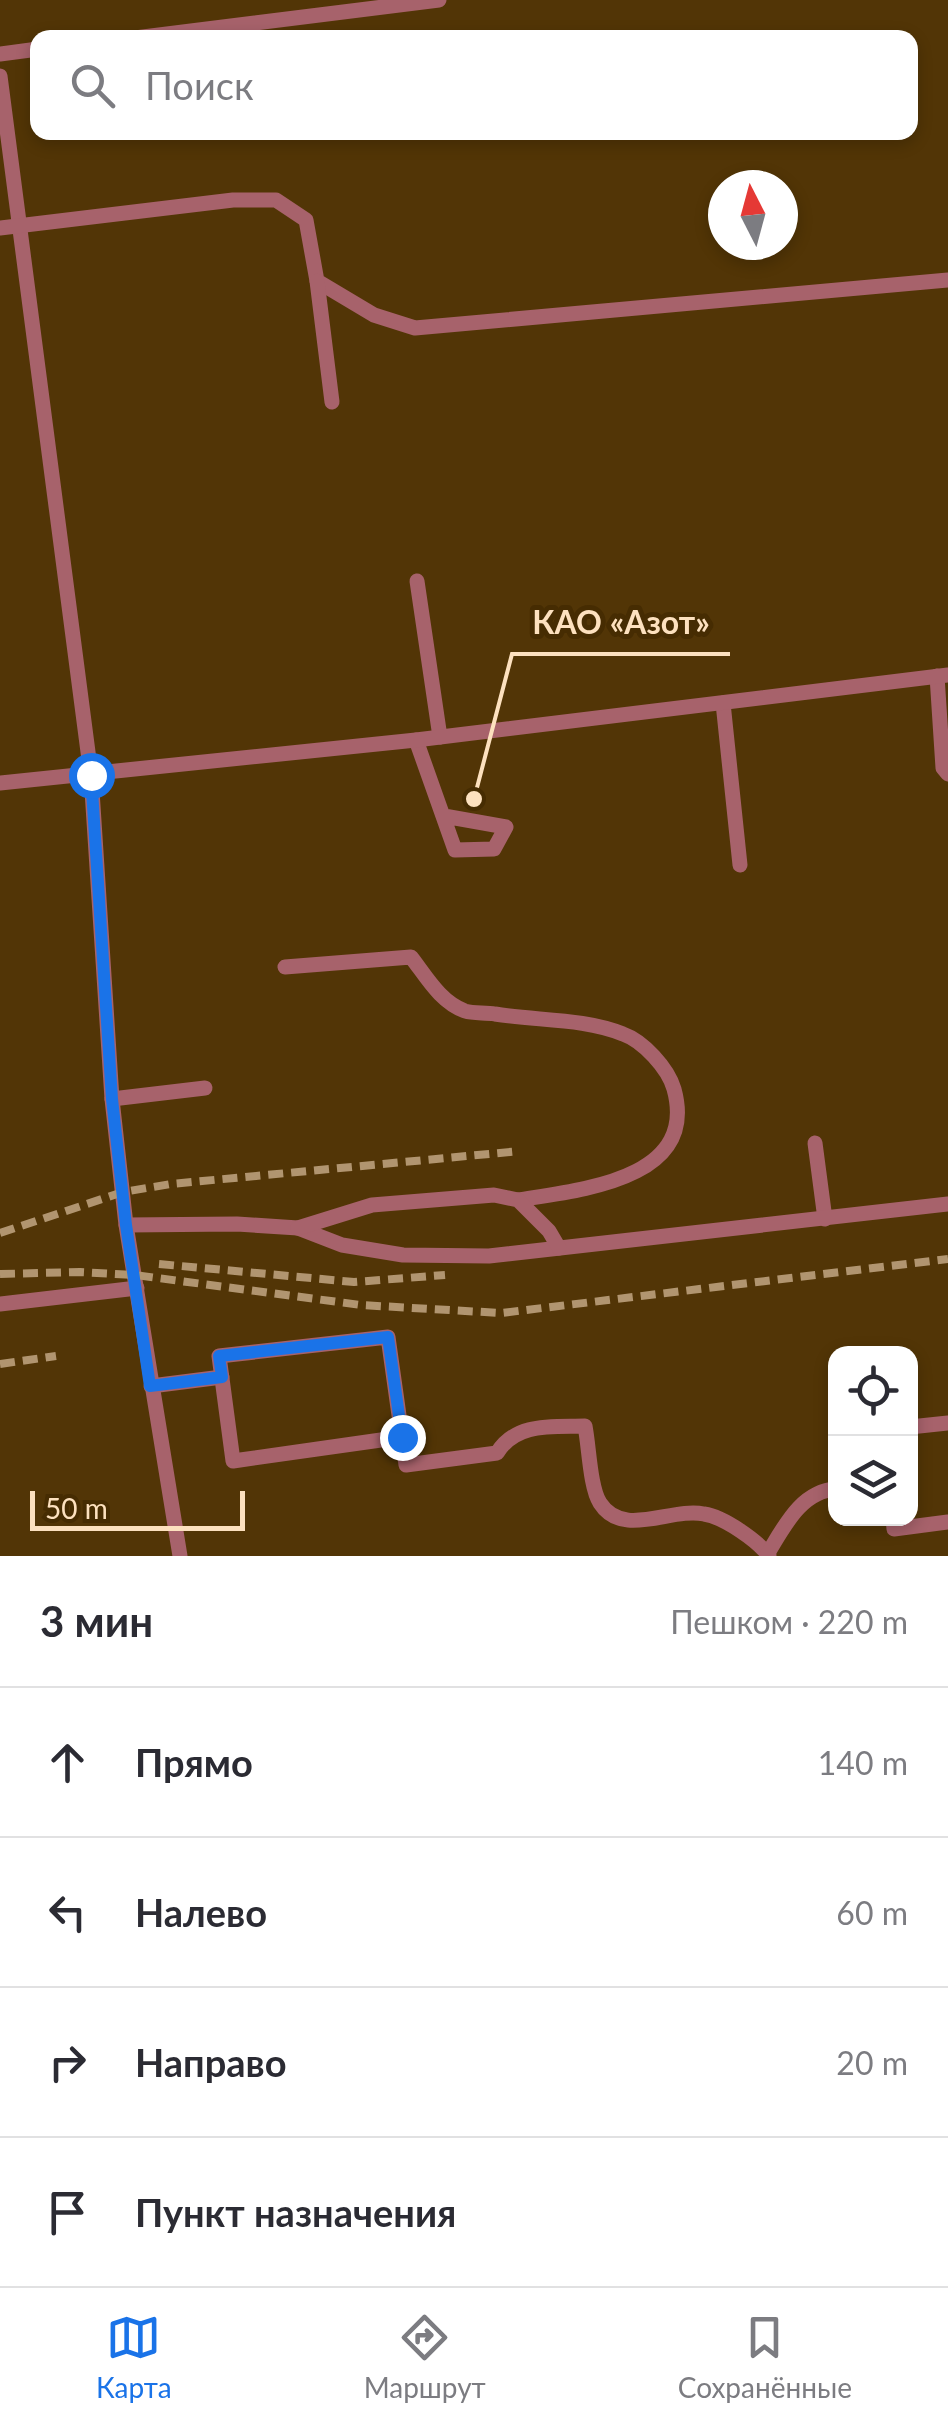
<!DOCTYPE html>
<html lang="ru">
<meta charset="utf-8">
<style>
:root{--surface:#fff;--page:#f7f7f7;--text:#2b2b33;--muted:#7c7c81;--line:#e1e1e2;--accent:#1a73e8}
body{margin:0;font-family:Lato,sans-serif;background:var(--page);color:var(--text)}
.controls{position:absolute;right:30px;bottom:30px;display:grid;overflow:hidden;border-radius:20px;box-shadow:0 5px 15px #0003}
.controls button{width:90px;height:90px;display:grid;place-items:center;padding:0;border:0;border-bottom:2px solid var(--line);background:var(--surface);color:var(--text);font:50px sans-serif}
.compass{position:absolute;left:708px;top:170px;width:90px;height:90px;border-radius:50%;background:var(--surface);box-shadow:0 5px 15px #0003;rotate:354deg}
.scale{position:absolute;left:30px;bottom:25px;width:215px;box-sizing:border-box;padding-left:10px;border:5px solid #fde1bf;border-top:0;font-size:28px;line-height:35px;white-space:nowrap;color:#fde1bf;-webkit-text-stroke:8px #462c02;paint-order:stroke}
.stop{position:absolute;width:30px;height:30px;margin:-22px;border:8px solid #1a73e8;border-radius:50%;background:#fff}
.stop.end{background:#1a73e8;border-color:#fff;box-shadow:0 2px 10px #0008}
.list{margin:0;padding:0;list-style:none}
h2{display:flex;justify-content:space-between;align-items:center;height:130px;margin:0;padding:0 40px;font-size:42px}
h2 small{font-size:32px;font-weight:400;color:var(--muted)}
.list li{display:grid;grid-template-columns:65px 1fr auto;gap:30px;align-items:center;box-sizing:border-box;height:150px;padding:0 40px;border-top:2px solid var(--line)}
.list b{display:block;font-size:38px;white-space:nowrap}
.list em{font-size:32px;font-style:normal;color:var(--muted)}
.icon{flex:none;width:55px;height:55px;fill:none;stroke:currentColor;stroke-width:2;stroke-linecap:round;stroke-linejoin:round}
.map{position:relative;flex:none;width:948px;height:1556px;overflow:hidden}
.search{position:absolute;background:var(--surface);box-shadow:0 5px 15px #0003;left:30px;right:30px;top:30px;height:110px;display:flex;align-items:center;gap:25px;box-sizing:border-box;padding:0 35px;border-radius:20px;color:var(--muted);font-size:38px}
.sheet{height:730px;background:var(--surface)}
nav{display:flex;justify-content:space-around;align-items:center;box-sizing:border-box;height:140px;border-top:2px solid var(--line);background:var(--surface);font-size:28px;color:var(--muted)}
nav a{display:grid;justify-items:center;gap:5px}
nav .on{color:var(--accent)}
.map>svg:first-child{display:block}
.built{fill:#523506;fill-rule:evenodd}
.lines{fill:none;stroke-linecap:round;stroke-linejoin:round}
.lane{stroke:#a7626b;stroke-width:15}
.rail{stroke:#b19570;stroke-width:8;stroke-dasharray:15 8;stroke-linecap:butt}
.route{stroke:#1a73e8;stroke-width:12}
.leader{fill:none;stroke:#fde1bf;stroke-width:4}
.callout-dot{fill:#fde1bf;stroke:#462c02;stroke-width:4}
.callout-label{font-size:32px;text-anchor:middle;font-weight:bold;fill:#fde1bf;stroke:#462c02;stroke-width:10;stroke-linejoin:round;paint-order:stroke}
</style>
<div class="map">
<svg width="948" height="1556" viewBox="0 0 948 1556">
<rect width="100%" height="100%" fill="#462c02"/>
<path class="built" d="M 0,0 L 948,0 L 948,1556 L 0,1556 ZM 38,38 L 910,38 L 910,132 L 38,132 ZM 723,185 L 783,185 L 783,245 L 723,245 ZM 836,1354 L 910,1354 L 910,1518 L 836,1518 Z"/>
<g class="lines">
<g class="lane">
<path d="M 135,38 L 439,0"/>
<path d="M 0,54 L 38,49"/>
<path d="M 0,76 L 91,775 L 112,1099 L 126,1225 L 180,1556"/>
<path d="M 0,228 L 233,200 L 276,200 L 306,220 L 317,281 L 374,315 L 415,328 L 948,280"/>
<path d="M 317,281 L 332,402"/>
<path d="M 417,581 L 440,737"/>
<path d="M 937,676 L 943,768 L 948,774"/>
<path d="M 723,703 L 740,865"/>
<path d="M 416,740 L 455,850 L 494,849 L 506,827 L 444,816"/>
<path d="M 0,783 L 416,740 L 948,675"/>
<path d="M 285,967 L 411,957 C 426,976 440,1002 465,1011 C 474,1014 485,1012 495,1014 C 537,1021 583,1018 623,1034 C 643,1041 668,1068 674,1089 C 699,1180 580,1190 518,1200"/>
<path d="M 112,1099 L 205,1088"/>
<path d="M 815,1143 L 825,1219"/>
<path d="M 126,1225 L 237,1224 L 298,1228 L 342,1245 L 403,1255 L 489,1256 L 948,1204"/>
<path d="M 298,1228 L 372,1205 L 494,1195 L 518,1200 L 549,1231 L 559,1248"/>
<path d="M 0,1304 L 137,1288"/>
<path d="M 151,1386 L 222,1377"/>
<path d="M 910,1427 L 948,1423"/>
<path d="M 402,1437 L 233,1461 L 219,1356 L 388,1337 L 406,1465 L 497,1453 C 516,1422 552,1427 585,1426 C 589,1446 590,1488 600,1503 C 623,1539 671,1507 704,1514 C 724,1517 758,1541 769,1556"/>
<path d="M 893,1518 L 894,1529 L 948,1522"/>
<path d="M 768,1553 C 784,1527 801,1491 836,1489"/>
</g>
<g class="rail">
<path d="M 0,1233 L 123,1192 L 171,1184 L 520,1151"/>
<path d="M 159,1264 L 354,1282 L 445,1275"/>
<path d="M 0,1274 L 80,1272 L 135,1275 L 361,1305 L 501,1313 L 948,1259"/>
<path d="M 0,1364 L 56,1356"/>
</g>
</g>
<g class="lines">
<path class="route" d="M 91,775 L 112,1099 L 126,1225 L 150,1386 L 222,1377 L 219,1356 L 388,1337 L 402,1437"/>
</g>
<path class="leader" d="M474 799L512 654H730"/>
<circle class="callout-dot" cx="474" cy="799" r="10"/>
<g class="callout-label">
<text x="621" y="634">КАО «Азот»</text>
</g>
</svg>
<div class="controls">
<button><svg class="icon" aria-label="locate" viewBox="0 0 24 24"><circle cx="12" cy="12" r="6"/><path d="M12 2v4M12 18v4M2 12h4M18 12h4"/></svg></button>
<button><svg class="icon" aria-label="layers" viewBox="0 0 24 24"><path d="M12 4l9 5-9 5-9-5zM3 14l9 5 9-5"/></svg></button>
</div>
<svg class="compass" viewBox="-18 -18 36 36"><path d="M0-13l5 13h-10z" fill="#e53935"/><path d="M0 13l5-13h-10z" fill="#7c7c81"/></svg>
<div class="scale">50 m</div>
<div class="stop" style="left:91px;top:775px"></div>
<div class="stop end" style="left:402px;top:1437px"></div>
<div class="search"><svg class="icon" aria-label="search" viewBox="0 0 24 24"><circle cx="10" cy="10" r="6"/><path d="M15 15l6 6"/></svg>Поиск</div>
</div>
<section class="sheet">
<h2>3 мин<small>Пешком · 220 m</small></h2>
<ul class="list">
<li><svg class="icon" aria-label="ahead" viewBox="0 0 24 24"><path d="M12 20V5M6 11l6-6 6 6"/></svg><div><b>Прямо</b></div><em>140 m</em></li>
<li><svg class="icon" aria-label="left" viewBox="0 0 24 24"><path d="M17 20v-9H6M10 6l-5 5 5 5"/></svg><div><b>Налево</b></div><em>60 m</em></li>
<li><svg class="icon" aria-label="right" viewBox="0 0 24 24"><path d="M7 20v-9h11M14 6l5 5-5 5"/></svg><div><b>Направо</b></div><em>20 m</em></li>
<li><svg class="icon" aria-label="arrive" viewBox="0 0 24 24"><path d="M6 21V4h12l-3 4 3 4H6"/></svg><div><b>Пункт назначения</b></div></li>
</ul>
</section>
<nav>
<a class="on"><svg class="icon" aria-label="map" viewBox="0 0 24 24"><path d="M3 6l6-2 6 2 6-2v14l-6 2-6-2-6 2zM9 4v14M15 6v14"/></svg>Карта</a>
<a><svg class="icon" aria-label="directions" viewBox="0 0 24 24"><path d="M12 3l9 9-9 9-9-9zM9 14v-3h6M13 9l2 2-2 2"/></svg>Маршрут</a>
<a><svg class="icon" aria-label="saved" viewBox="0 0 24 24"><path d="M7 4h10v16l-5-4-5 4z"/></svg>Сохранённые</a>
</nav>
